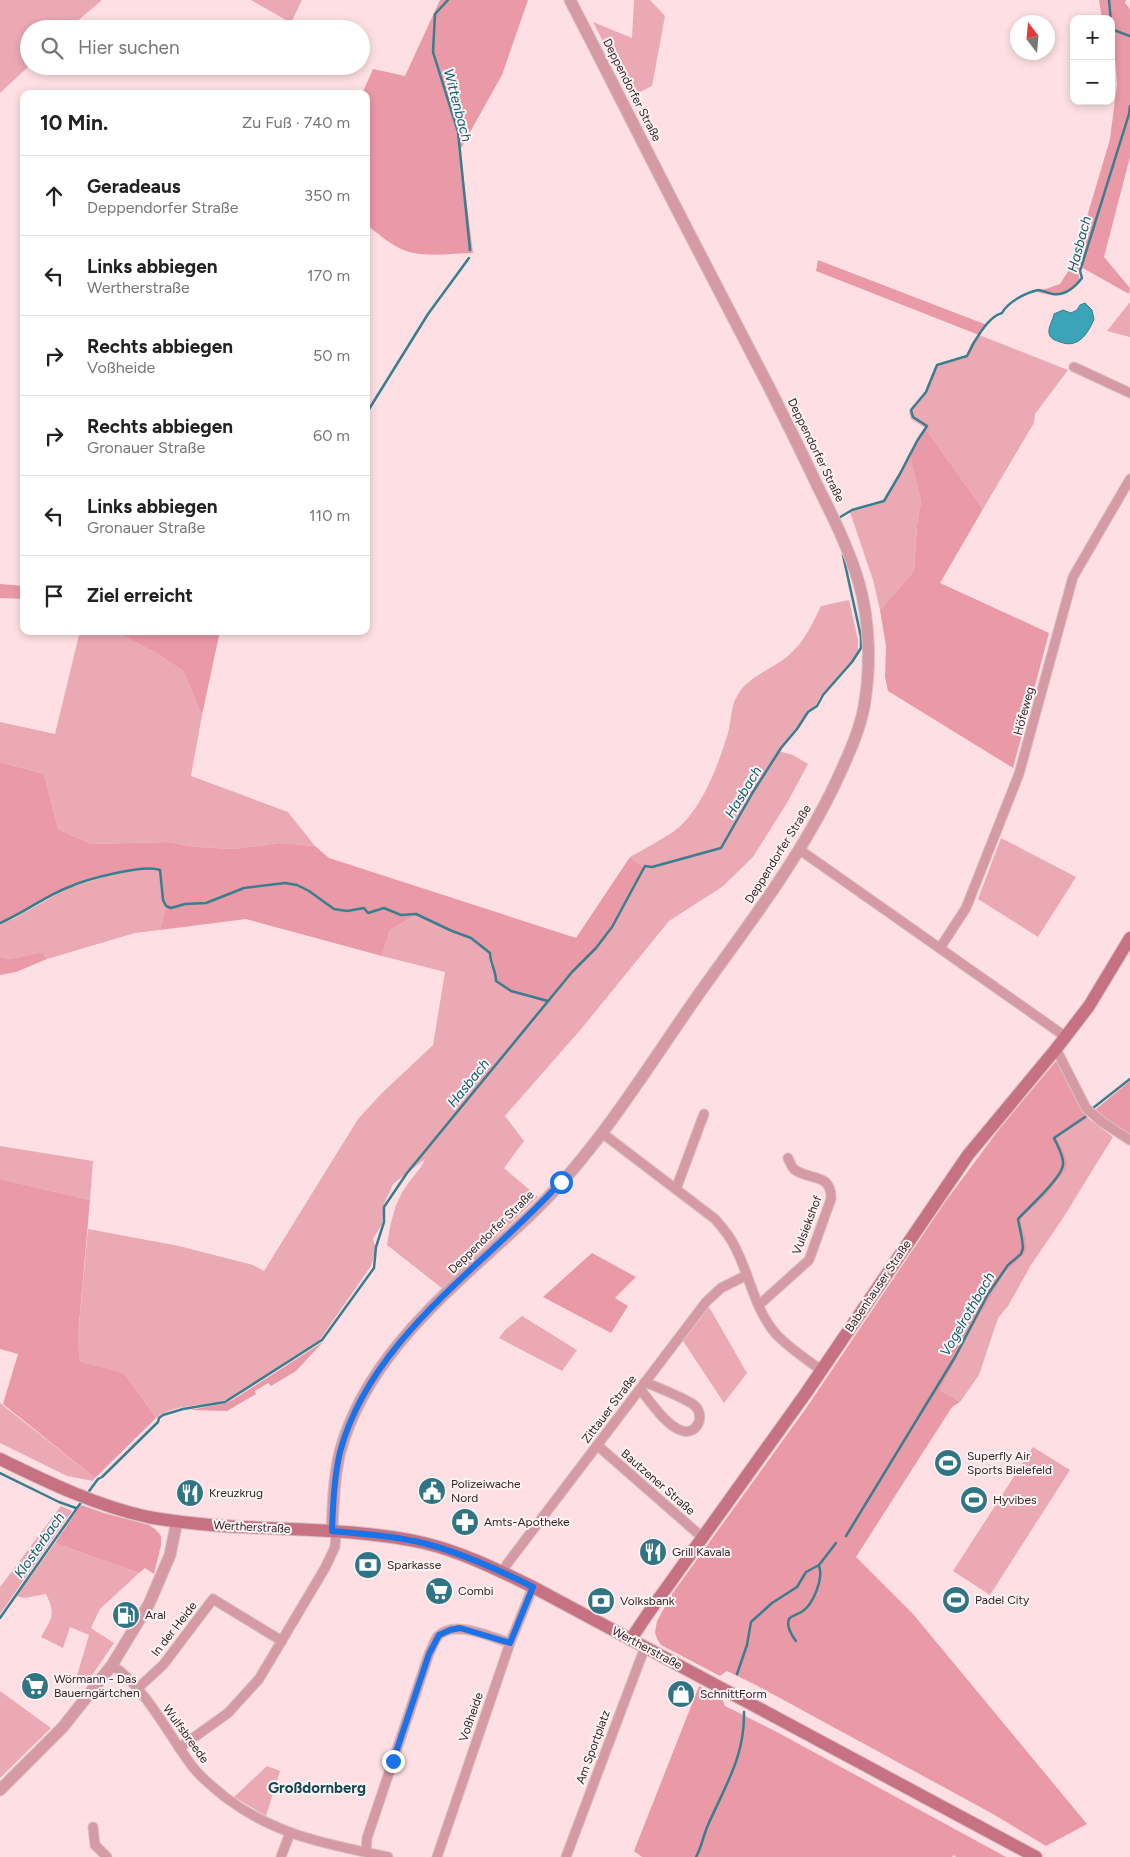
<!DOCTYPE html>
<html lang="de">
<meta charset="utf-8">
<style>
:root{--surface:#fff;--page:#f2f2f2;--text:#222;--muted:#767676;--line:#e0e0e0}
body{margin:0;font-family:Figtree,sans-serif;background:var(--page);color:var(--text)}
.controls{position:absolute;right:15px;top:15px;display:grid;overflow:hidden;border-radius:10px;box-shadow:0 2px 8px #0003}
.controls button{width:45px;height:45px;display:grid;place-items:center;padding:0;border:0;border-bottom:1px solid var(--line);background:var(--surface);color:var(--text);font:25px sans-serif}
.compass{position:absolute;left:1010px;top:15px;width:45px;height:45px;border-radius:50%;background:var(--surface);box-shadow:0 2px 8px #0003;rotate:344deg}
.stop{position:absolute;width:15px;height:15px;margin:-11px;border:4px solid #1a73e8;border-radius:50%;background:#fff}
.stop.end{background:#1a73e8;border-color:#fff;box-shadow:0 1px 5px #0008}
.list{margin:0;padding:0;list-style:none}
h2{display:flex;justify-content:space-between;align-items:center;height:65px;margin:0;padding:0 20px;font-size:21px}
h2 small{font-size:16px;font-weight:400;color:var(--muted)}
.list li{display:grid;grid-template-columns:32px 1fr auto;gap:15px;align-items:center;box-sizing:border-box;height:80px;padding:0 20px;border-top:1px solid var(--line)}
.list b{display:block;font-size:19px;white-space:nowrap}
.list p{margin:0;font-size:16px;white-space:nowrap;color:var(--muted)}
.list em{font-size:16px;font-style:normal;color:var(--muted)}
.icon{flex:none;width:28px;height:28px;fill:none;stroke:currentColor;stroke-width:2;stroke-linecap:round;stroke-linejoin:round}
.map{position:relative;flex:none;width:1130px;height:1857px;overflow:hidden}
.search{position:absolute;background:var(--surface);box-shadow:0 2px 8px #0003;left:20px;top:20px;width:350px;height:55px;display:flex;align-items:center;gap:12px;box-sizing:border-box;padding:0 18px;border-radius:28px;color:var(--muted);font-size:19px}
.panel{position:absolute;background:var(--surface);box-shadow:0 2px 8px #0003;left:20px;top:90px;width:350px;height:545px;border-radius:10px}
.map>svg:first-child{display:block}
.green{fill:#eba9b4}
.forest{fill:#ea99a7}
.water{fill:#3ca4b9;stroke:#397e8e}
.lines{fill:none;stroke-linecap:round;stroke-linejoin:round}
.stream{stroke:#397e8e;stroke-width:2.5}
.minor-casing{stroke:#d9bfc2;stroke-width:11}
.tertiary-casing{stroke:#d9bfc2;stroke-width:13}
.secondary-casing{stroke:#d9bfc2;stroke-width:14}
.minor{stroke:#d59aa3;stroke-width:9}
.tertiary{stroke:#d59aa3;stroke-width:11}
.secondary{stroke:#c77282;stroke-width:12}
.route{stroke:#1a73e8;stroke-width:6}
.labels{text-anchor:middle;stroke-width:4;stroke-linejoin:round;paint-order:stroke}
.street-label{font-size:12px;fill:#312628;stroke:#fff2f4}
.poi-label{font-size:12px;fill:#312628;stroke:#fff2f4;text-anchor:start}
.water-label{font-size:14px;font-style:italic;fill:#0a6170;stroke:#fff2f4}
.quarter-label{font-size:15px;font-weight:bold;fill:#0d4954;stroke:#fff2f4}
</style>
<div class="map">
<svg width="1130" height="1857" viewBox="0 0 1130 1857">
<rect width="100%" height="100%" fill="#fee0e4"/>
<g class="green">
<path d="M 0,0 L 102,0 L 68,29 L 29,29 L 29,66 L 0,93 Z"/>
<path d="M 251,0 L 302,0 L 291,23 Z"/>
<path d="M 634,0 L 650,0 L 665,16 L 652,86 L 640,92 L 629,92 L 593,22 L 632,38 Z"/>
<path d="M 1130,302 L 1130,337 L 1107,331 Z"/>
<path d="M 979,335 L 1068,370 L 1035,414 L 1034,423 L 983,509 L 925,428 L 911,419 L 909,412 L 924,394 L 935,367 L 965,358 L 971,344 Z"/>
<path d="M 910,451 L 921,501 L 917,525 L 914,571 L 880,610 L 873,580 L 850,512 L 882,503 L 899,474 Z"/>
<path d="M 849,600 L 858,640 L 858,651 L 849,665 L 820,697 L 814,708 L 805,715 L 794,731 L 778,751 L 793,755 L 808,764 L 787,803 L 753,857 L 722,887 L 669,921 L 582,1028 L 505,1116 L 524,1141 L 504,1168 L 538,1197 L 443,1289 L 387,1245 C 390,1225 394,1202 407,1185 C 413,1176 422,1168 425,1159 L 393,1184 L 384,1204 L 382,1224 L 373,1239 L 376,1249 L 371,1266 L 319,1341 L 231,1398 C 208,1408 176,1402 156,1418 L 124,1373 L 80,1363 L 78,1335 L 88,1229 L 179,1246 L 253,1265 L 264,1271 L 358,1119 L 381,1094 L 433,1045 L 445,972 L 382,956 L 390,930 L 416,915 L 452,932 L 471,939 L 490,954 L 490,964 L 511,992 L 516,992 L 546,1004 L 569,975 L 593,950 L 609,929 L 642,868 L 630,857 C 644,849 659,841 673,832 C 701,812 718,766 728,733 C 731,722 731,706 737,696 C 747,677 772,669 788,656 C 804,642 812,625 821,606 Z"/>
<path d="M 80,631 L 114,631 L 158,654 L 183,671 L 202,715 L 191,776 L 288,812 L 315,846 L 279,843 L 234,849 L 196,847 L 169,842 L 91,844 L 58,829 L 44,774 L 0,762 L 0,722 L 55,734 Z"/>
<path d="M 1001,838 L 1076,877 L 1038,937 L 978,899 Z"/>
<path d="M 153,868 L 160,871 L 163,900 L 166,907 L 160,930 L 135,933 L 47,959 L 42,952 L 10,959 L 0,957 L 0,923 L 13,919 L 68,888 L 124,871 Z"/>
<path d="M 1088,1118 L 1113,1137 L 1063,1218 L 1031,1265 L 1008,1306 L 998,1318 L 979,1375 L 960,1402 L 940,1390 L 991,1294 L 1011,1266 L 1021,1258 L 1025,1239 L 1021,1219 L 1059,1180 L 1067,1163 L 1057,1138 Z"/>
<path d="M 0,1146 L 93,1161 L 90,1200 L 0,1179 Z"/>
<path d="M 709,1307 L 747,1373 L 724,1403 L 683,1341 Z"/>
<path d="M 522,1316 L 577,1350 L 562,1371 L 499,1338 L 505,1330 Z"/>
<path d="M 0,1403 L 95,1478 L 93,1481 L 67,1476 L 0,1443 Z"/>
<path d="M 1033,1447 L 1070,1470 L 990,1595 L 953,1571 Z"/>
<path d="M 61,1506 L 72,1511 L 0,1614 L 0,1587 Z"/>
<path d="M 55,1543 L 139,1573 L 100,1609 L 91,1628 L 114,1643 L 86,1684 L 76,1679 L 89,1635 L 70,1627 L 63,1648 L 41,1637 C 52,1618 56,1615 46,1594 L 24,1598 L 17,1596 Z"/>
<path d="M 0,1691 L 51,1728 L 0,1778 Z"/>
<path d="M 267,1766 L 280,1771 L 266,1816 L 234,1797 Z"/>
</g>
<g class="forest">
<path d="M 440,0 L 528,0 L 502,75 L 460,150 L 473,253 C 450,253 420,259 399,248 C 387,242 377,232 366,225 L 366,94 L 362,94 L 373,69 L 405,76 Z"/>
<path d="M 1099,0 L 1126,0 L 1125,3 L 1130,9 L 1130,157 L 1104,257 L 1130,288 L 1129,294 L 1081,267 L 1078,273 L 1080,280 C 1067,298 1057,297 1037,292 L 1060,284 L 1073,264 L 1110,139 L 1117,84 L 1115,58 L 1111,44 L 1111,19 L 1102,19 Z"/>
<path d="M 818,260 L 987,325 L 979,335 L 816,271 Z"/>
<path d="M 925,428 L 983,509 L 940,583 L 1049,633 L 1013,768 L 888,691 L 885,677 L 886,646 L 880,610 L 914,571 L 917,525 L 921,501 L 910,454 Z"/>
<path d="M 0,584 L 24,586 L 24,599 L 0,598 Z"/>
<path d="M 114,631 L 220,631 L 202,715 L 183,671 L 158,654 Z"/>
<path d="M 0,762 L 44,774 L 58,829 L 91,844 L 169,842 L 196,847 L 234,849 L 279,843 L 315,846 L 329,858 L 576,938 L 630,857 L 643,868 L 609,929 L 593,950 L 569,975 L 546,1004 L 529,997 L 511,992 L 496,982 C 496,971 490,965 490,954 L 471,939 L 452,932 L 416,915 L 390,930 L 382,956 L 246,919 L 160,930 L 166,907 L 163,900 L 160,871 C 144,864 87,880 69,887 C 45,897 25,915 0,923 Z"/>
<path d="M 42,952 L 47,959 L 16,972 L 0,975 L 0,957 L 10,959 Z"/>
<path d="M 1056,1061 L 1060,1064 L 1069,1087 L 1088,1118 L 1057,1138 C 1060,1145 1067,1156 1067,1164 C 1066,1177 1031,1209 1021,1219 C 1022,1229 1028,1239 1026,1249 C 1024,1259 1012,1264 1006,1272 C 981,1309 962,1350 940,1390 L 960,1402 L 952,1407 L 856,1557 L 913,1614 L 1087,1824 L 1046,1846 L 993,1814 L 754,1684 L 727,1671 L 720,1676 L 661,1645 L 657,1639 L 655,1632 L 657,1621 L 672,1594 L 807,1407 L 945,1202 L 1000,1128 Z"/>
<path d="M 1130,1081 L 1130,1134 C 1119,1128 1101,1122 1096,1109 Z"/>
<path d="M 0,1179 L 90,1200 L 78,1335 L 80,1362 L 124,1373 L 156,1418 L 95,1478 L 3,1404 L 18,1354 L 0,1349 Z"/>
<path d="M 592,1253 L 636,1277 L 615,1298 L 628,1306 L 611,1333 L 543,1297 Z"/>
<path d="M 323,1342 L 296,1371 L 271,1386 L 268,1383 L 255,1391 L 256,1394 L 227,1411 L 190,1410 L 226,1403 L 234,1399 Z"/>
<path d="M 81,1505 L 104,1513 L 149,1525 L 156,1530 L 161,1536 L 161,1545 L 154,1574 L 145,1568 L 139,1573 L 55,1543 Z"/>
<path d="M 699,1686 L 722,1699 L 725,1706 L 775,1731 L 1006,1857 L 956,1857 L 954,1855 L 952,1857 L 642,1857 L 634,1851 Z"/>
</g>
<path class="water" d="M 1085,303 L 1092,310 L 1094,319 C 1088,334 1078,349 1060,342 C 1055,340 1050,339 1049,333 C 1048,327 1053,320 1054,314 L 1063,310 L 1071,313 L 1077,310 L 1080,305 Z"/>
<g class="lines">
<g class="stream">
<path d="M 448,0 L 435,14 L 433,52 L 458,132 L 470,250"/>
<path d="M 1109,0 L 1111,21"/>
<path d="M 1111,29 L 1130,36"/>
<path d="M 366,414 L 428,314 L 469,258"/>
<path d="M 837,519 L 852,510 L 884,501 L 901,472 L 917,441 L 927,426 L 913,417 L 911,410 L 926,392 L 937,365 L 967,356 C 973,343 988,316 1002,313 C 1008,302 1025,293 1038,290 C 1042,290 1048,293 1053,294 C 1065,296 1075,287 1082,278 L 1080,271 L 1129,114 L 1130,106"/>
<path d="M 0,923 C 24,913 45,896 69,887 C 87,879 143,864 160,870 L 163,900 L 166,906 L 171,908 L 185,904 L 206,903 L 244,888 L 285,883 L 297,885 L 309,891 L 334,909 L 347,911 L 364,908 L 368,913 L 384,908 L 401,915 L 416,914 L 452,931 L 471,938 L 490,953 C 490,964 496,970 496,981 L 511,991 L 548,1001"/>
<path d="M 1093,1108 L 1130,1079"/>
<path d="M 0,1473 L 59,1502 L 76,1508"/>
<path d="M 87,1494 L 98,1479 L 102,1477 L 158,1422 L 159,1418 L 163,1415 L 183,1409 L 225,1402 L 322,1340 L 374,1268 L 376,1247 L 384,1222 L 384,1207 L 407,1173 L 572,972 L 596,948 L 612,927 L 645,866 L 652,867 L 721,848 L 753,792 L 781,748 L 797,729 L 808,712 L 817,706 L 823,695 L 852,662 L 861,648 L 861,637 L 843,555"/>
<path d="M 846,1536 L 955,1357 L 988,1294 L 1008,1265 L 1021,1254 L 1023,1248 L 1022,1239 L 1018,1219 C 1027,1209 1063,1177 1063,1164 C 1064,1156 1057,1145 1054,1138 L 1085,1117"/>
<path d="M 0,1618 L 82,1501"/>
<path d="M 796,1641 C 792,1636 786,1626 789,1619 C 791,1616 799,1614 803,1611 C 813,1604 824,1578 819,1566"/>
<path d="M 737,1674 L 747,1645 L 751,1622 L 772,1603 L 797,1587 L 806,1572 L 819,1565 L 836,1543"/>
<path d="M 696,1857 C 702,1846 703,1836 708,1825 C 725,1786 745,1756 744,1712"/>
</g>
<g class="minor-casing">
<g id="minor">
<path d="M 1074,367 L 1130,393"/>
<path d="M 800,850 L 1066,1037"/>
<path d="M 940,948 L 966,908 L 1019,774 L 1073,577 L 1130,479"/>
<path d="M 1056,1049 L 1086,1108 L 1102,1122 L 1130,1140"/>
<path d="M 602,1133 L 715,1219 C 723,1228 730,1236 735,1247 C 750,1275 754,1309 776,1334 C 789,1348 806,1359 821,1370"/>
<path d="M 676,1189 L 704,1114"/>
<path d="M 759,1305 L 809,1260 L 831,1199 C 832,1172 808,1181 794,1169 C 791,1166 790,1162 788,1158"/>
<path d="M 640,1389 C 650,1401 665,1424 680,1430 C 696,1437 707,1416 694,1405 C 683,1397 658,1388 645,1382"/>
<path d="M 597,1445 L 702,1537"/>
<path d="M 503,1572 L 507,1564 L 706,1302 L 721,1288 L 747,1275"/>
<path d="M 112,1665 C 144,1686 169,1735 192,1766 C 201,1778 214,1788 225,1797 C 276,1836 328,1844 388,1857"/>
<path d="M 138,1688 L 163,1665 L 213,1599 L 282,1641"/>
<path d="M 179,1748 L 228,1713 L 259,1679 L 325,1568 L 335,1547 L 336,1532"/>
<path d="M 93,1827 L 95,1845 L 107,1857"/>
<path d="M 366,1852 L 367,1838 L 429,1654 C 432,1648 434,1641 438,1636 C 454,1619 491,1637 510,1643"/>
<path d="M 281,1857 L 290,1833"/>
<path d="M 437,1857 L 510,1643 L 533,1587"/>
<path d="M 566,1857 L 645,1647"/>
</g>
</g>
<g class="tertiary-casing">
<g id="tertiary">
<path d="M 332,1531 C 333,1505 334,1477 340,1452 C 367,1352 456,1285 527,1218 C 601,1149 652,1058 711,977 C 756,915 803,852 836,782 C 847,758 859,733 864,707 C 871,667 870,622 859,583 C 849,549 833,517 817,485 C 802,453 786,421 770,389 C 747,344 723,299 700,254 C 656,170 614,85 570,0"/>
<path d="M 0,1790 L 63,1727 L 112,1665 L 149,1604 L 170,1555 L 177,1521"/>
</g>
</g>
<g class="secondary-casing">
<g id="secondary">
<path d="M 0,1459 C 47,1482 97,1506 148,1517 C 239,1534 333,1523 424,1543 C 462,1552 498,1570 533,1587 L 1036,1857"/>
<path d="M 631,1639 L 647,1615 L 806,1393 L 968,1155 L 1056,1049 L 1089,1006 L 1130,938"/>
</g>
</g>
<use href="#minor" class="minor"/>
<use href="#tertiary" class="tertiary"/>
<use href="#secondary" class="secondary"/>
</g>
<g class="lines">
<path class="route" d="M 393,1761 L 429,1654 L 439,1635 L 450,1630 L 460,1628 L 510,1643 L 533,1587 C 499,1570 464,1554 427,1544 C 396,1536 364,1534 332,1531 C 333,1505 334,1478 340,1452 C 371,1337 485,1266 561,1182"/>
</g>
<defs>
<g id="stadium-disc" transform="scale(1.4375)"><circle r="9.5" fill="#307583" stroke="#fff2f4"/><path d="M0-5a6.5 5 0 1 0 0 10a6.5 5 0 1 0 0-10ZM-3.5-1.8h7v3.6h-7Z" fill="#fff"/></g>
<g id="civic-disc" transform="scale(1.4375)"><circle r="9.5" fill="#307583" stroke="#fff2f4"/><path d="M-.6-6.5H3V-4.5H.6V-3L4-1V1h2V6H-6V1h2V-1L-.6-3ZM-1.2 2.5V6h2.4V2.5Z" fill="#fff"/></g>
<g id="restaurant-disc" transform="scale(1.4375)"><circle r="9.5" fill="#307583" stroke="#fff2f4"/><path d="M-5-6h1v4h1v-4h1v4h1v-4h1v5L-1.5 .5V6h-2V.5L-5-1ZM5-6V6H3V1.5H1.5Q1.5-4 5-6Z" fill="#fff"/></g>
<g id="pharmacy-disc" transform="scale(1.4375)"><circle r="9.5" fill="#307583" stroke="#fff2f4"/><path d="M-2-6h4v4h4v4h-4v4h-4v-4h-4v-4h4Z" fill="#fff"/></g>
<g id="bank-disc" transform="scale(1.4375)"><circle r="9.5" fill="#307583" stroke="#fff2f4"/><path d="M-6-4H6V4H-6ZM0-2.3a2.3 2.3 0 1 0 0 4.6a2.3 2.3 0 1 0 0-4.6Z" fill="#fff"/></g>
<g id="supermarket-disc" transform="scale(1.4375)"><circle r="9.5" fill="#307583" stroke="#fff2f4"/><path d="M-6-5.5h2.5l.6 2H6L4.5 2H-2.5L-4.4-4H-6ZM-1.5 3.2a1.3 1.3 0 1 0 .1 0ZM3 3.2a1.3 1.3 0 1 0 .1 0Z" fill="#fff"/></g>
<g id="fuel-disc" transform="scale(1.4375)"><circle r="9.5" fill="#307583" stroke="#fff2f4"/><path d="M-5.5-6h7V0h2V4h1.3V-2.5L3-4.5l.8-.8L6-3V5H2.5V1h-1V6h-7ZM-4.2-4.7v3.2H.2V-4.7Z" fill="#fff"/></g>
<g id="shop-disc" transform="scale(1.4375)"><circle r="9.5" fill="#307583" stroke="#fff2f4"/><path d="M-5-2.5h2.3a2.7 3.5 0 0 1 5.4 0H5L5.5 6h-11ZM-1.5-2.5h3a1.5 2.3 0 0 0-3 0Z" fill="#fff"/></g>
</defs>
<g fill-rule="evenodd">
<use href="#stadium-disc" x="948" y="1463"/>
<use href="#civic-disc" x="432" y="1491"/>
<use href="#restaurant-disc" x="190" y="1493"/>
<use href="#stadium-disc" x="974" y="1500"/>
<use href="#pharmacy-disc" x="465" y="1522"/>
<use href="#restaurant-disc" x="653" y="1552"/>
<use href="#bank-disc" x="368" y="1565"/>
<use href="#supermarket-disc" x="439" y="1591"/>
<use href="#stadium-disc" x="956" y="1600"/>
<use href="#bank-disc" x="601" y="1601"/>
<use href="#fuel-disc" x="126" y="1615"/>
<use href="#supermarket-disc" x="35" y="1686"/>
<use href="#shop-disc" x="681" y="1694"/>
</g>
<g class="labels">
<g class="street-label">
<text transform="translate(632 90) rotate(63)" y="4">Deppendorfer Straße</text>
<text transform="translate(816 450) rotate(64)" y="4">Deppendorfer Straße</text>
<text transform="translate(1024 711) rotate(-75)" y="4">Höfeweg</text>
<text transform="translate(778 854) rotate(-58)" y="4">Deppendorfer Straße</text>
<text transform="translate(807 1225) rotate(-69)" y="4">Vulsiekshof</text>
<text transform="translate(491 1232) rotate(-44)" y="4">Deppendorfer Straße</text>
<text transform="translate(878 1286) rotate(-56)" y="4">Babenhauser Straße</text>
<text transform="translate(609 1409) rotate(-53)" y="4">Zittauer Straße</text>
<text transform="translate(658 1482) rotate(41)" y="4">Bautzener Straße</text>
<text transform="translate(252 1527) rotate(3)" y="4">Wertherstraße</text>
<text transform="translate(174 1629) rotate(-52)" y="4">In der Heide</text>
<text transform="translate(647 1648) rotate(28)" y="4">Wertherstraße</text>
<text transform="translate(471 1717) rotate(-71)" y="4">Voßheide</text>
<text transform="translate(186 1734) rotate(54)" y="4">Wulfsbreede</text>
<text transform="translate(593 1747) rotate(-70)" y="4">Am Sportplatz</text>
</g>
<g class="poi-label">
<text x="967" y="1460">Superfly Air<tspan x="967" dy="14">Sports Bielefeld</tspan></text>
<text x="451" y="1488">Polizeiwache<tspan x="451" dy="14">Nord</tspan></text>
<text x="209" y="1497">Kreuzkrug</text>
<text x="993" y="1504">Hyvibes</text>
<text x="484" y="1526">Amts-Apotheke</text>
<text x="672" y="1556">Grill Kavala</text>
<text x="387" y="1569">Sparkasse</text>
<text x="458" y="1595">Combi</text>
<text x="975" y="1604">Padel City</text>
<text x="620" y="1605">Volksbank</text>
<text x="145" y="1619">Aral</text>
<text x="54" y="1683">Wörmann - Das<tspan x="54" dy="14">Bauerngärtchen</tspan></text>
<text x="700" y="1698">SchnittForm</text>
</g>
<g class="water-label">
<text transform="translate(458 105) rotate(75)" y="5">Wittenbach</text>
<text transform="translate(1079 244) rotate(-75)" y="5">Hasbach</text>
<text transform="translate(743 792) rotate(-59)" y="5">Hasbach</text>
<text transform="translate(468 1083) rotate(-51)" y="5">Hasbach</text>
<text transform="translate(967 1314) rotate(-60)" y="5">Vogelrothbach</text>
<text transform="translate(39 1545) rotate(-55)" y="5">Klosterbach</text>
</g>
<g class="quarter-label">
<text x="317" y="1793">Großdornberg</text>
</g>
</g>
</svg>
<div class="controls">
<button>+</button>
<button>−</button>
</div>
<svg class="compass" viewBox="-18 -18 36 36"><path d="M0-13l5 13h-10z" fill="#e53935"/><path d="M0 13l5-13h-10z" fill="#767676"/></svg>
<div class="stop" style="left:561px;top:1182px"></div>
<div class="stop end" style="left:393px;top:1761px"></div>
<div class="search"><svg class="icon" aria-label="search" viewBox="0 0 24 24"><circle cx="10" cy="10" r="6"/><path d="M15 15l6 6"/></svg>Hier suchen</div>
<section class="panel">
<h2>10 Min.<small>Zu Fuß · 740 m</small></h2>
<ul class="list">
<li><svg class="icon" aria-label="ahead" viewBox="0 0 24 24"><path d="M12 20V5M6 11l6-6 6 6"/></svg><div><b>Geradeaus</b><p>Deppendorfer Straße</p></div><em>350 m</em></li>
<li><svg class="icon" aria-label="left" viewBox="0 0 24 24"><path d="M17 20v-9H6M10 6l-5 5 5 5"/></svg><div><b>Links abbiegen</b><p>Wertherstraße</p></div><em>170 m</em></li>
<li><svg class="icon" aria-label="right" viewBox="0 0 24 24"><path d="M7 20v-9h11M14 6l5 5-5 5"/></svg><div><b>Rechts abbiegen</b><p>Voßheide</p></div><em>50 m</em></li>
<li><svg class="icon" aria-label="right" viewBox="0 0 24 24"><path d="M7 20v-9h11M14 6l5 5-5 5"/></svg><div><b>Rechts abbiegen</b><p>Gronauer Straße</p></div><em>60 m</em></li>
<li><svg class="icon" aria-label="left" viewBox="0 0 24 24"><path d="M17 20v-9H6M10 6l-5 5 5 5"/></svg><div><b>Links abbiegen</b><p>Gronauer Straße</p></div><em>110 m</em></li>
<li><svg class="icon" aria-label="arrive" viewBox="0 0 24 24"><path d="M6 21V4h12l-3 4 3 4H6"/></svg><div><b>Ziel erreicht</b></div></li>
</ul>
</section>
</div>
